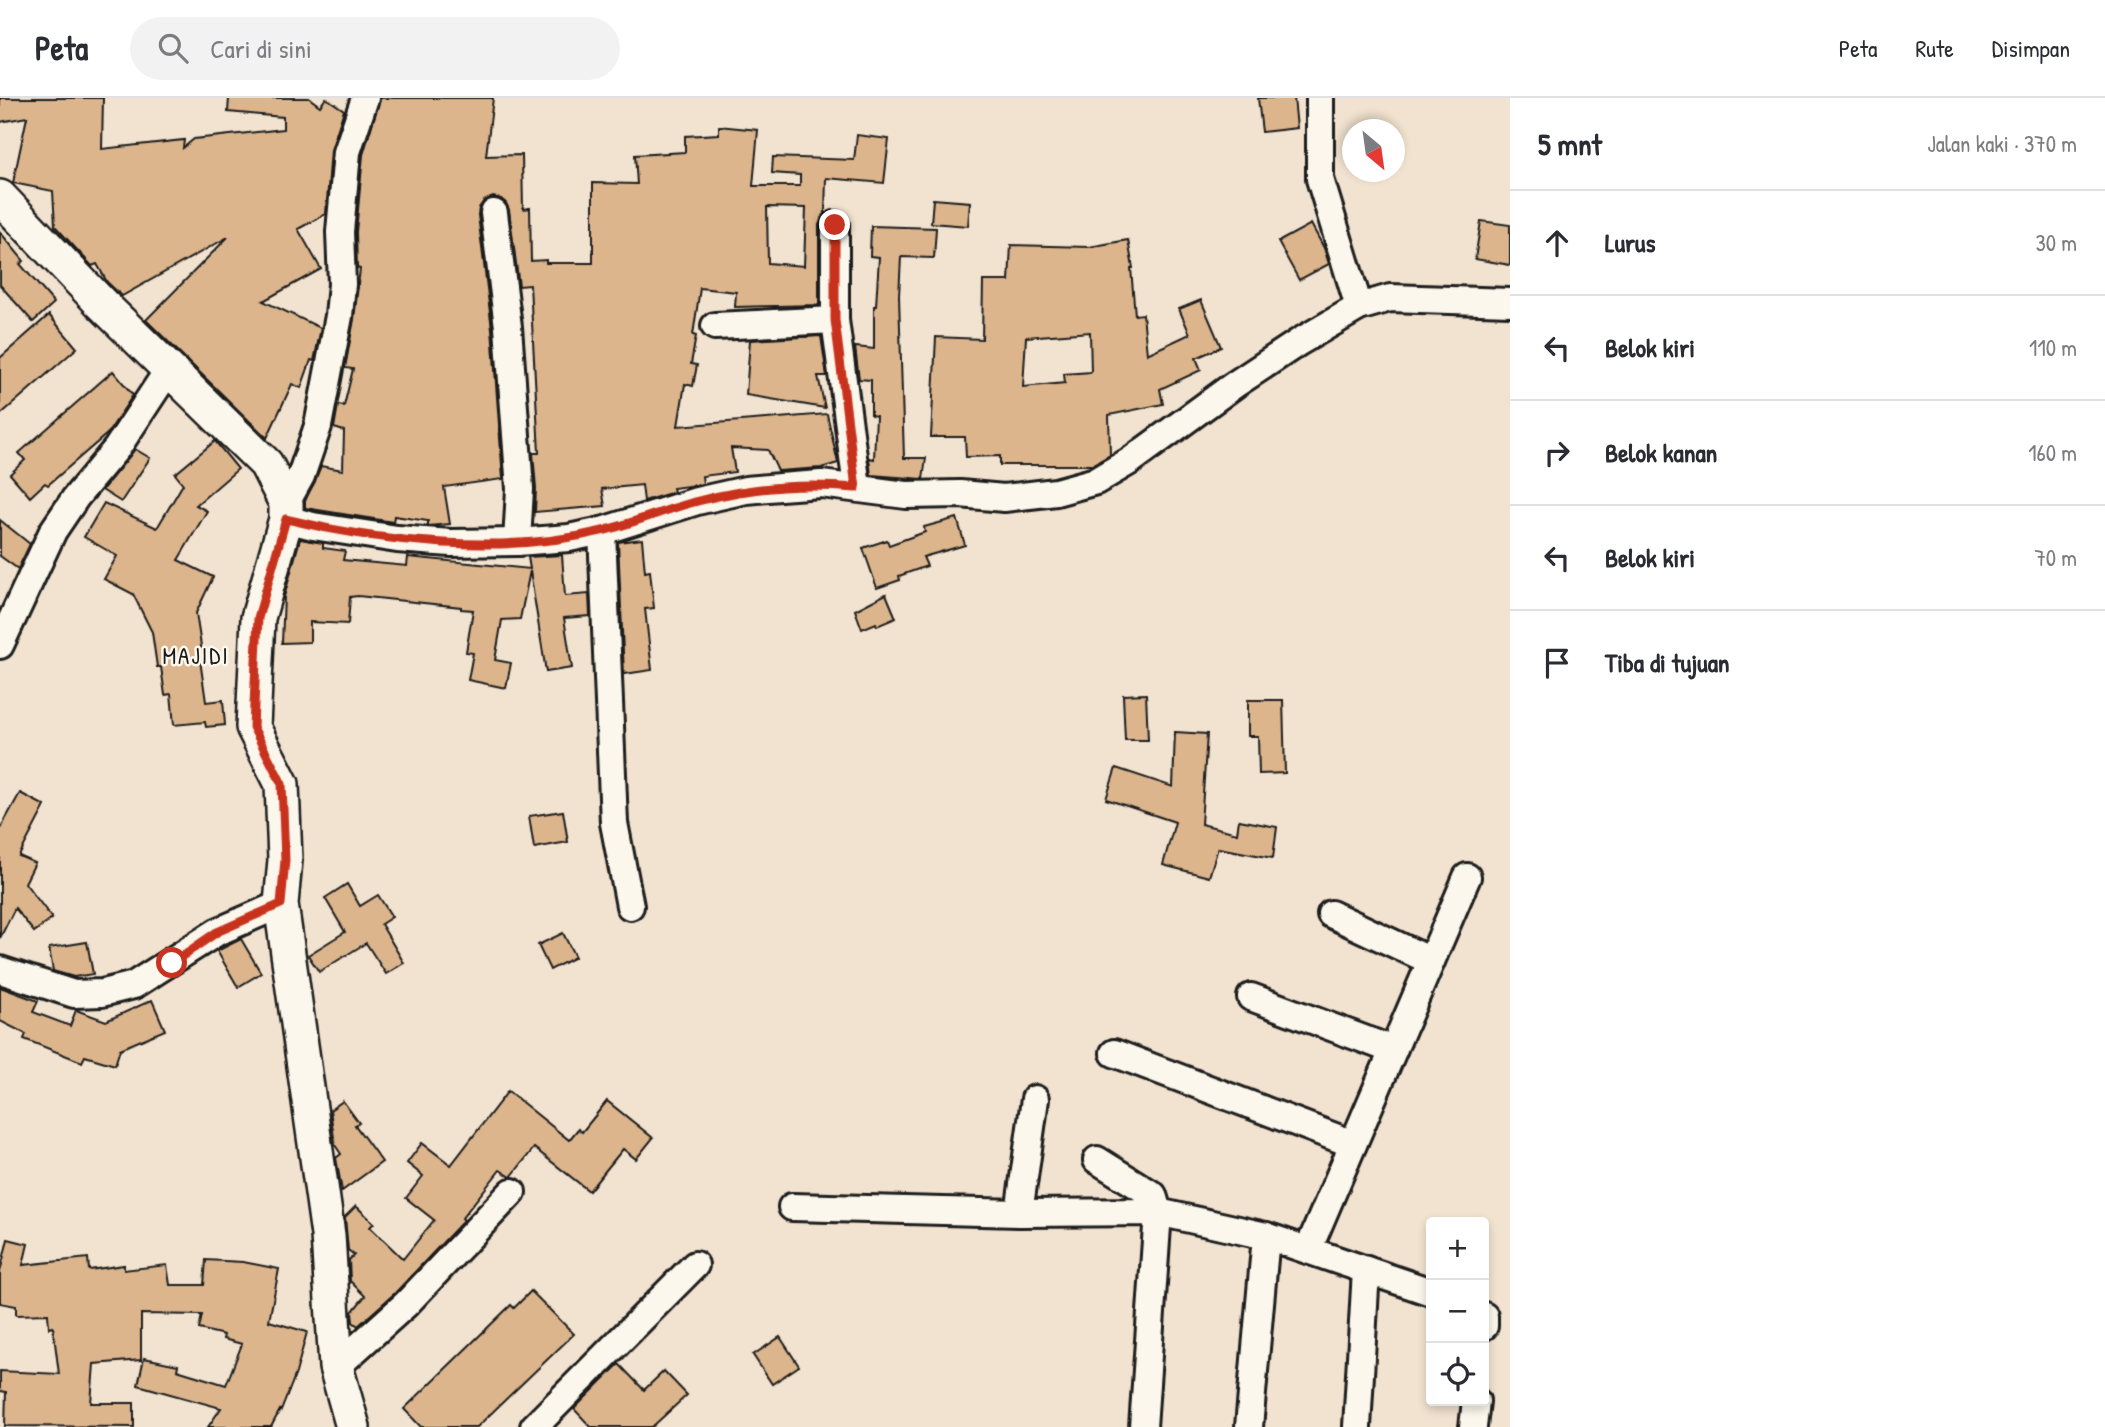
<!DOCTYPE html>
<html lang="id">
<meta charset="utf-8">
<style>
:root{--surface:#fff;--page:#f2f2f3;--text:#2b2b33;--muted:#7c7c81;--line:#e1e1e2}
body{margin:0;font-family:"Patrick Hand",sans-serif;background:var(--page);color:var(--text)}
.controls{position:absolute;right:21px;bottom:21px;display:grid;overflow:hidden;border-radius:7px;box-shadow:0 4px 10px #0003}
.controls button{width:63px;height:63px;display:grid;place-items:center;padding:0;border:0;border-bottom:2px solid var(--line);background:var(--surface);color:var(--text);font:35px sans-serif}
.compass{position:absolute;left:1342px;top:21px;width:63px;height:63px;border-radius:50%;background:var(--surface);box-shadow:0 4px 10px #0003;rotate:151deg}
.stop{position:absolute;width:21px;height:21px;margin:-16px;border:5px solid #c8321e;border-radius:50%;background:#fff}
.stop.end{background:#c8321e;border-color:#fff;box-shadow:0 2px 7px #0008}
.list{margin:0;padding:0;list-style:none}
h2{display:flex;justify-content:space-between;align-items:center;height:91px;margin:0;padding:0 28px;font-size:30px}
h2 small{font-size:23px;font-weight:400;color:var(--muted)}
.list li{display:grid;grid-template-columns:46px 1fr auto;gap:21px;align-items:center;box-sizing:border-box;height:105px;padding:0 28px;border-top:2px solid var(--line)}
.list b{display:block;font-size:26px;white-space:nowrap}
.list em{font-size:23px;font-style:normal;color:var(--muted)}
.icon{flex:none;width:38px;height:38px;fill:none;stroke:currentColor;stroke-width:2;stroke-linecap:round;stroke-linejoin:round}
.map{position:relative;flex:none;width:1510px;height:1329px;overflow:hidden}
header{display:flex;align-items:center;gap:42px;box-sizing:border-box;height:98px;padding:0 35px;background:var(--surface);border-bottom:2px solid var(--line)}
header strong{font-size:33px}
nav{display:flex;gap:38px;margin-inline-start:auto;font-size:24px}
.search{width:490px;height:63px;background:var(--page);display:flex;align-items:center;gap:18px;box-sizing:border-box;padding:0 24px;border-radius:38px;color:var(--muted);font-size:26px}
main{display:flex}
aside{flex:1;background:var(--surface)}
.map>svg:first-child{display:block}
.building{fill:#dcb58d;stroke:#1c1c1c;stroke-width:2;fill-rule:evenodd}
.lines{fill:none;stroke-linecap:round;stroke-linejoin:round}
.minor-casing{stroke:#1c1c1c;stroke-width:32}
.tertiary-casing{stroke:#1c1c1c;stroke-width:38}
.minor{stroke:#fbf7ec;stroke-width:26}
.tertiary{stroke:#fbf7ec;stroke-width:33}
.route{stroke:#c8321e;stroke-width:9}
.labels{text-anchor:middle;stroke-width:5;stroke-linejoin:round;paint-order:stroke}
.quarter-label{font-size:23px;letter-spacing:2px;fill:#1c1c1c;stroke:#fbf7ec}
</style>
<header>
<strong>Peta</strong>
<div class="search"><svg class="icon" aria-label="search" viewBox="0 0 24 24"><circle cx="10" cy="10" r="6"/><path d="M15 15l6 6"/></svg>Cari di sini</div>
<nav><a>Peta</a><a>Rute</a><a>Disimpan</a></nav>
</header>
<main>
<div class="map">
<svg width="1510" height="1329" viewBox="0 0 1510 1329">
<rect width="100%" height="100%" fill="#f2e3d0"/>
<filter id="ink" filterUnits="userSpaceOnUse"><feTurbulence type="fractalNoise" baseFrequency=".0143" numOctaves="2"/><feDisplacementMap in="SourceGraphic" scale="14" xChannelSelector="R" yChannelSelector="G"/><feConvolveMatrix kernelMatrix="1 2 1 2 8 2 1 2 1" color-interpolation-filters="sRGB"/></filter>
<g filter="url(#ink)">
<g class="building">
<path d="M 0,0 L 103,0 L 102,51 L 184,42 L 183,50 L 194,41 L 283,31 L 283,19 L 228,14 L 229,0 L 309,0 L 320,8 L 326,0 L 344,12 L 331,52 L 326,116 L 298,131 L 321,171 L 263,203 L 321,230 L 314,263 L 311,262 L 301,290 L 292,286 L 267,340 L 146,222 L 228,139 L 122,198 L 107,184 L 97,166 L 92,168 L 55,128 L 53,93 L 13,85 L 27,19 L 0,24 Z"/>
<path d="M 380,0 L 493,0 L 486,58 L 522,57 L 523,111 L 530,110 L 531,163 L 546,162 L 546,165 L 593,165 L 593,85 L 637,86 L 635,57 L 685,54 L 685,38 L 719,36 L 719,28 L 758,32 L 753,88 L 800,88 L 800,77 L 772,75 L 773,59 L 854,62 L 857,37 L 889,41 L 884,85 L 826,80 L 825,116 L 819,127 L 819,207 L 735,209 L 736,194 L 700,190 L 693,237 L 696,238 L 691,266 L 697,267 L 693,288 L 685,286 L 678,328 L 827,316 L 838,365 L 821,370 L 778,373 L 768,352 L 731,350 L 735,374 L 702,378 L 703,386 L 673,390 L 674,394 L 644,403 L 642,387 L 602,391 L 605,408 L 535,414 L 536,390 L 533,355 L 539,355 L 530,187 L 519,188 L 509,112 L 506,105 L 501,101 L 493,99 L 484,103 L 479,110 L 478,117 L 492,231 L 503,381 L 444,389 L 450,426 L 428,428 L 428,423 L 394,418 L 393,424 L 305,410 L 305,403 L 321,368 L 343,372 L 344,333 L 334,330 L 338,307 L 344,308 L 353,271 L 345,270 L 354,221 L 360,171 L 357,170 L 356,134 L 363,57 ZM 767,109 L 806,110 L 804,168 L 768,165 Z"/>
<path d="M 1258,0 L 1294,0 L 1297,30 L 1262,34 Z"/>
<path d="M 933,101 L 970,104 L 968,128 L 931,125 Z"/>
<path d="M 1481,123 L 1510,127 L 1510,167 L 1475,161 Z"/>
<path d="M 1311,126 L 1324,150 L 1329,166 L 1299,182 L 1278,144 Z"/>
<path d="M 871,128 L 936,130 L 934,160 L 901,159 L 899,198 L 904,360 L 926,360 L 923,381 L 871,377 L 869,360 L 874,361 L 876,318 L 871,317 L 871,282 L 859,281 L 855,249 L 874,251 L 874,208 L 876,208 L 879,159 L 870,158 Z"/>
<path d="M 0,134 L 24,163 L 20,166 L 54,205 L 33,224 L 0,187 Z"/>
<path d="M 1128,142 L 1133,170 L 1131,170 L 1135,217 L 1143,216 L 1147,256 L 1190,236 L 1179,211 L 1201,202 L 1221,249 L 1196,260 L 1201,272 L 1160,291 L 1163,306 L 1109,317 L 1110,357 L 1092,367 L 1000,367 L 1000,358 L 966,359 L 965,339 L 931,339 L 936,239 L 982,241 L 983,183 L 1009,183 L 1011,147 L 1089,149 ZM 1090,234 L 1091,274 L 1064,276 L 1065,285 L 1023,289 L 1026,239 Z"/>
<path d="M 49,217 L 77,250 L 0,317 L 0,260 Z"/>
<path d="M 821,238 L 827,278 L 818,278 L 825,310 L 746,297 L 750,242 Z"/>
<path d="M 113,273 L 133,297 L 108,335 L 48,387 L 45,385 L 30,399 L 10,376 L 25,362 L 19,355 Z"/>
<path d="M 215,343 L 238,371 L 196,407 L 207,413 L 178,462 L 213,479 L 196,515 L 203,561 L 200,562 L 206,604 L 223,602 L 225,627 L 206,629 L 205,624 L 174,627 L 171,596 L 165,597 L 161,569 L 157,569 L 152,534 L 133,496 L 104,481 L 117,458 L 84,439 L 104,405 L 157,430 L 183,386 L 175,376 Z"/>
<path d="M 135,351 L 150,360 L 121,404 L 102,392 Z"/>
<path d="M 957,420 L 965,447 L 923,459 L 927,468 L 899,478 L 900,482 L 877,490 L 863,450 L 887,442 L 889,447 L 925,434 L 924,429 Z"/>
<path d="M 0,422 L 30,446 L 18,471 L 0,458 Z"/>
<path d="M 300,441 L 323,445 L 323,450 L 345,453 L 343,462 L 407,468 L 408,459 L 530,471 L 528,459 L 562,457 L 565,498 L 589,496 L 590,518 L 564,520 L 572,570 L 546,574 L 530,473 L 520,521 L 502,522 L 495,562 L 511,565 L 506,590 L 468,582 L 473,555 L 466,554 L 473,512 L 461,511 L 461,509 L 358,498 L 350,499 L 348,526 L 310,524 L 310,544 L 282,545 L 284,499 Z"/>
<path d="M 642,441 L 645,474 L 650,473 L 654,510 L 645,511 L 652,572 L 624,576 L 618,444 Z"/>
<path d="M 886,496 L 896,520 L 877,528 L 876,525 L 862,531 L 855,512 Z"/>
<path d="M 1146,596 L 1148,642 L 1125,642 L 1123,597 Z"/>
<path d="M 1248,602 L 1283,602 L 1285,675 L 1259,676 L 1258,638 L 1248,638 Z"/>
<path d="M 1175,634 L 1207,636 L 1201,726 L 1237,735 L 1239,722 L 1277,729 L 1273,760 L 1218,750 L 1209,779 L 1163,767 L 1175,724 L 1106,701 L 1116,670 L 1173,689 Z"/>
<path d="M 20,695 L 45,708 L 19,758 L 35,765 L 25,785 L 52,820 L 34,834 L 15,810 L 0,840 L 0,731 Z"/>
<path d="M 563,713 L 568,744 L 534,750 L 529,718 Z"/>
<path d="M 347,786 L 360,808 L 378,797 L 392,819 L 381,826 L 404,865 L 386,876 L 366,845 L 319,874 L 308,857 L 345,834 L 325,800 Z"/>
<path d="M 563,835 L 575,859 L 550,872 L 538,847 Z"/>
<path d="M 241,841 L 261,875 L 238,889 L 217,853 Z"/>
<path d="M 87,844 L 93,876 L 74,879 L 53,873 L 49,850 Z"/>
<path d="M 0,889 L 38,903 L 33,914 L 70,928 L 76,912 L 106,923 L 152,902 L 165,932 L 120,951 L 115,967 L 85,958 L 82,964 L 24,941 L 26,936 L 0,923 Z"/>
<path d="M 508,993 L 569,1042 L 578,1031 L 582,1034 L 607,1003 L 653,1040 L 636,1061 L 623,1051 L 589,1093 L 534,1050 L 511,1079 L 500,1072 L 462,1120 L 464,1122 L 395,1195 L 358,1228 L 353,1224 L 352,1214 L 365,1198 L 350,1183 L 349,1162 L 354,1157 L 348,1152 L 345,1119 L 356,1108 L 374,1125 L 370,1129 L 403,1161 L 434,1122 L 406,1100 L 423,1078 L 407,1065 L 422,1045 L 451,1067 Z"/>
<path d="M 343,1003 L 359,1025 L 355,1027 L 382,1064 L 342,1093 L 336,1060 L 341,1056 L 335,1047 L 330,1012 Z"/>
<path d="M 8,1141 L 28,1146 L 23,1167 L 88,1160 L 89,1172 L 124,1167 L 124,1172 L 167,1167 L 170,1187 L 204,1187 L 206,1162 L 243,1164 L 279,1171 L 269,1223 L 307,1234 L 296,1275 L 281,1313 L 280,1312 L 271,1329 L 208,1329 L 221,1310 L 138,1287 L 144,1260 L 178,1267 L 177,1272 L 226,1287 L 242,1246 L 223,1241 L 224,1237 L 199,1231 L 202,1217 L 141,1216 L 141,1262 L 94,1266 L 91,1305 L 134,1305 L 134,1329 L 5,1328 L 6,1294 L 0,1293 L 0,1273 L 59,1276 L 53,1229 L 49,1230 L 48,1216 L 16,1217 L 16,1208 L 0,1205 L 0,1174 Z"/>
<path d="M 531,1193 L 574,1236 L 477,1329 L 421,1329 L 404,1311 L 511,1207 L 514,1210 Z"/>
<path d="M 780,1239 L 799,1268 L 772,1286 L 753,1257 Z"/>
<path d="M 619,1266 L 644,1292 L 664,1273 L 687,1297 L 652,1329 L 591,1329 L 574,1311 Z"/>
</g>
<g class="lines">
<g class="minor-casing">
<g id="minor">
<path d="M 1320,0 L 1320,81 L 1359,209"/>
<path d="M 494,115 L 508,229 L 520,391 L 517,444"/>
<path d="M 835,127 L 835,222 L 857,389"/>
<path d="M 715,228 L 835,222"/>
<path d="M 286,405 L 301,378 L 318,328 L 339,218 L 342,186 L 340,134 L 347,54 L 365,0"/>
<path d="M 286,421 L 313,428 L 397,441 L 451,445 L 517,444 L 569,440 L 602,433 L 697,403 L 746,392 L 780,389 L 821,386 L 906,397 L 960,396 L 1004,400 L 1056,394 L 1096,383 L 1130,363 L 1234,287 L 1299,244 L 1359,209 L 1390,200 L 1510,204"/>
<path d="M 602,433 L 614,725 L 630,808"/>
<path d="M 0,547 L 53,433 L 76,399 L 117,350 L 169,271"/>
<path d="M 1331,816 L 1431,863"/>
<path d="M 0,872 L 74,896 L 102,895 L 134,887 L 217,834 L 281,806"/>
<path d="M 1251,899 L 1393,952"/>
<path d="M 1114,955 L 1353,1046"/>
<path d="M 1097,1062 L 1153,1097 L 1158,1114 L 1266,1138 L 1249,1329"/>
<path d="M 792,1109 L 1019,1115 L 1158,1114 L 1143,1329"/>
<path d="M 1019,1115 L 1035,1001"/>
<path d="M 1266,1138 L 1431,1194"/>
<path d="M 1308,1152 L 1467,779"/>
<path d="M 1484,1218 L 1484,1228"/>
<path d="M 336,1269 L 406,1206 L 512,1094"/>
<path d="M 534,1329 L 695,1167"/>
<path d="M 1357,1329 L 1366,1172"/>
<path d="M 1473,1329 L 1476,1303"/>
</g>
</g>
<g class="tertiary-casing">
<path id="tertiary" d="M 0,99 L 100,204 L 266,366 L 286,405 L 286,421 L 258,520 L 253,629 L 282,686 L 285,762 L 281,806 L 328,1137 L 336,1269 L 353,1329"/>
</g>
<use href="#minor" class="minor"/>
<use href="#tertiary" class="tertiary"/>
</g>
</g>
<g class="lines" filter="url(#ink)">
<path class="route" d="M 172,865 L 217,834 L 281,806 L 285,762 L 282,686 L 253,629 L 258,520 L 286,421 C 382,445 505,457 602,433 C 635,425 666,411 698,403 C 750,389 803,385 856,390 L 835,222 L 835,127"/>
</g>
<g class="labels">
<g class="quarter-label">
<text x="196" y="566">MAJIDI</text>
</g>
</g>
</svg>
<div class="controls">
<button>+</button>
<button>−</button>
<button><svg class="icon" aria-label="locate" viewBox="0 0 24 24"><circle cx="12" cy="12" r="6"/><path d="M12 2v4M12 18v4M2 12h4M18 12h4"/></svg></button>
</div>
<svg class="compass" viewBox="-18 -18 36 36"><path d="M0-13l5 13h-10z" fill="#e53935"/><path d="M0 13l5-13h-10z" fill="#7c7c81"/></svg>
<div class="stop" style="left:172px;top:865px"></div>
<div class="stop end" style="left:835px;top:127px"></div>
</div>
<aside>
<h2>5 mnt<small>Jalan kaki · 370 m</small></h2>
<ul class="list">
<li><svg class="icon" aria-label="ahead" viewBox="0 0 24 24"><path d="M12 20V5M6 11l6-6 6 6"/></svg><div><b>Lurus</b></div><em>30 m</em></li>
<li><svg class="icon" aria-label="left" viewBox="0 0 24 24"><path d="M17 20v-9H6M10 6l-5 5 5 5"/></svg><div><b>Belok kiri</b></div><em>110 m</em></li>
<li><svg class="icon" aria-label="right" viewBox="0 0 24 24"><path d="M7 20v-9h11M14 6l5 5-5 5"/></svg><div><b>Belok kanan</b></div><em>160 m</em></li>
<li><svg class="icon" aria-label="left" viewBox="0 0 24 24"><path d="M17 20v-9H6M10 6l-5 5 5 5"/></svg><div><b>Belok kiri</b></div><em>70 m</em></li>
<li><svg class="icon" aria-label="arrive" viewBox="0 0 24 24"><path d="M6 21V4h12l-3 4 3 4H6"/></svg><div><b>Tiba di tujuan</b></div></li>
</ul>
</aside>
</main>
